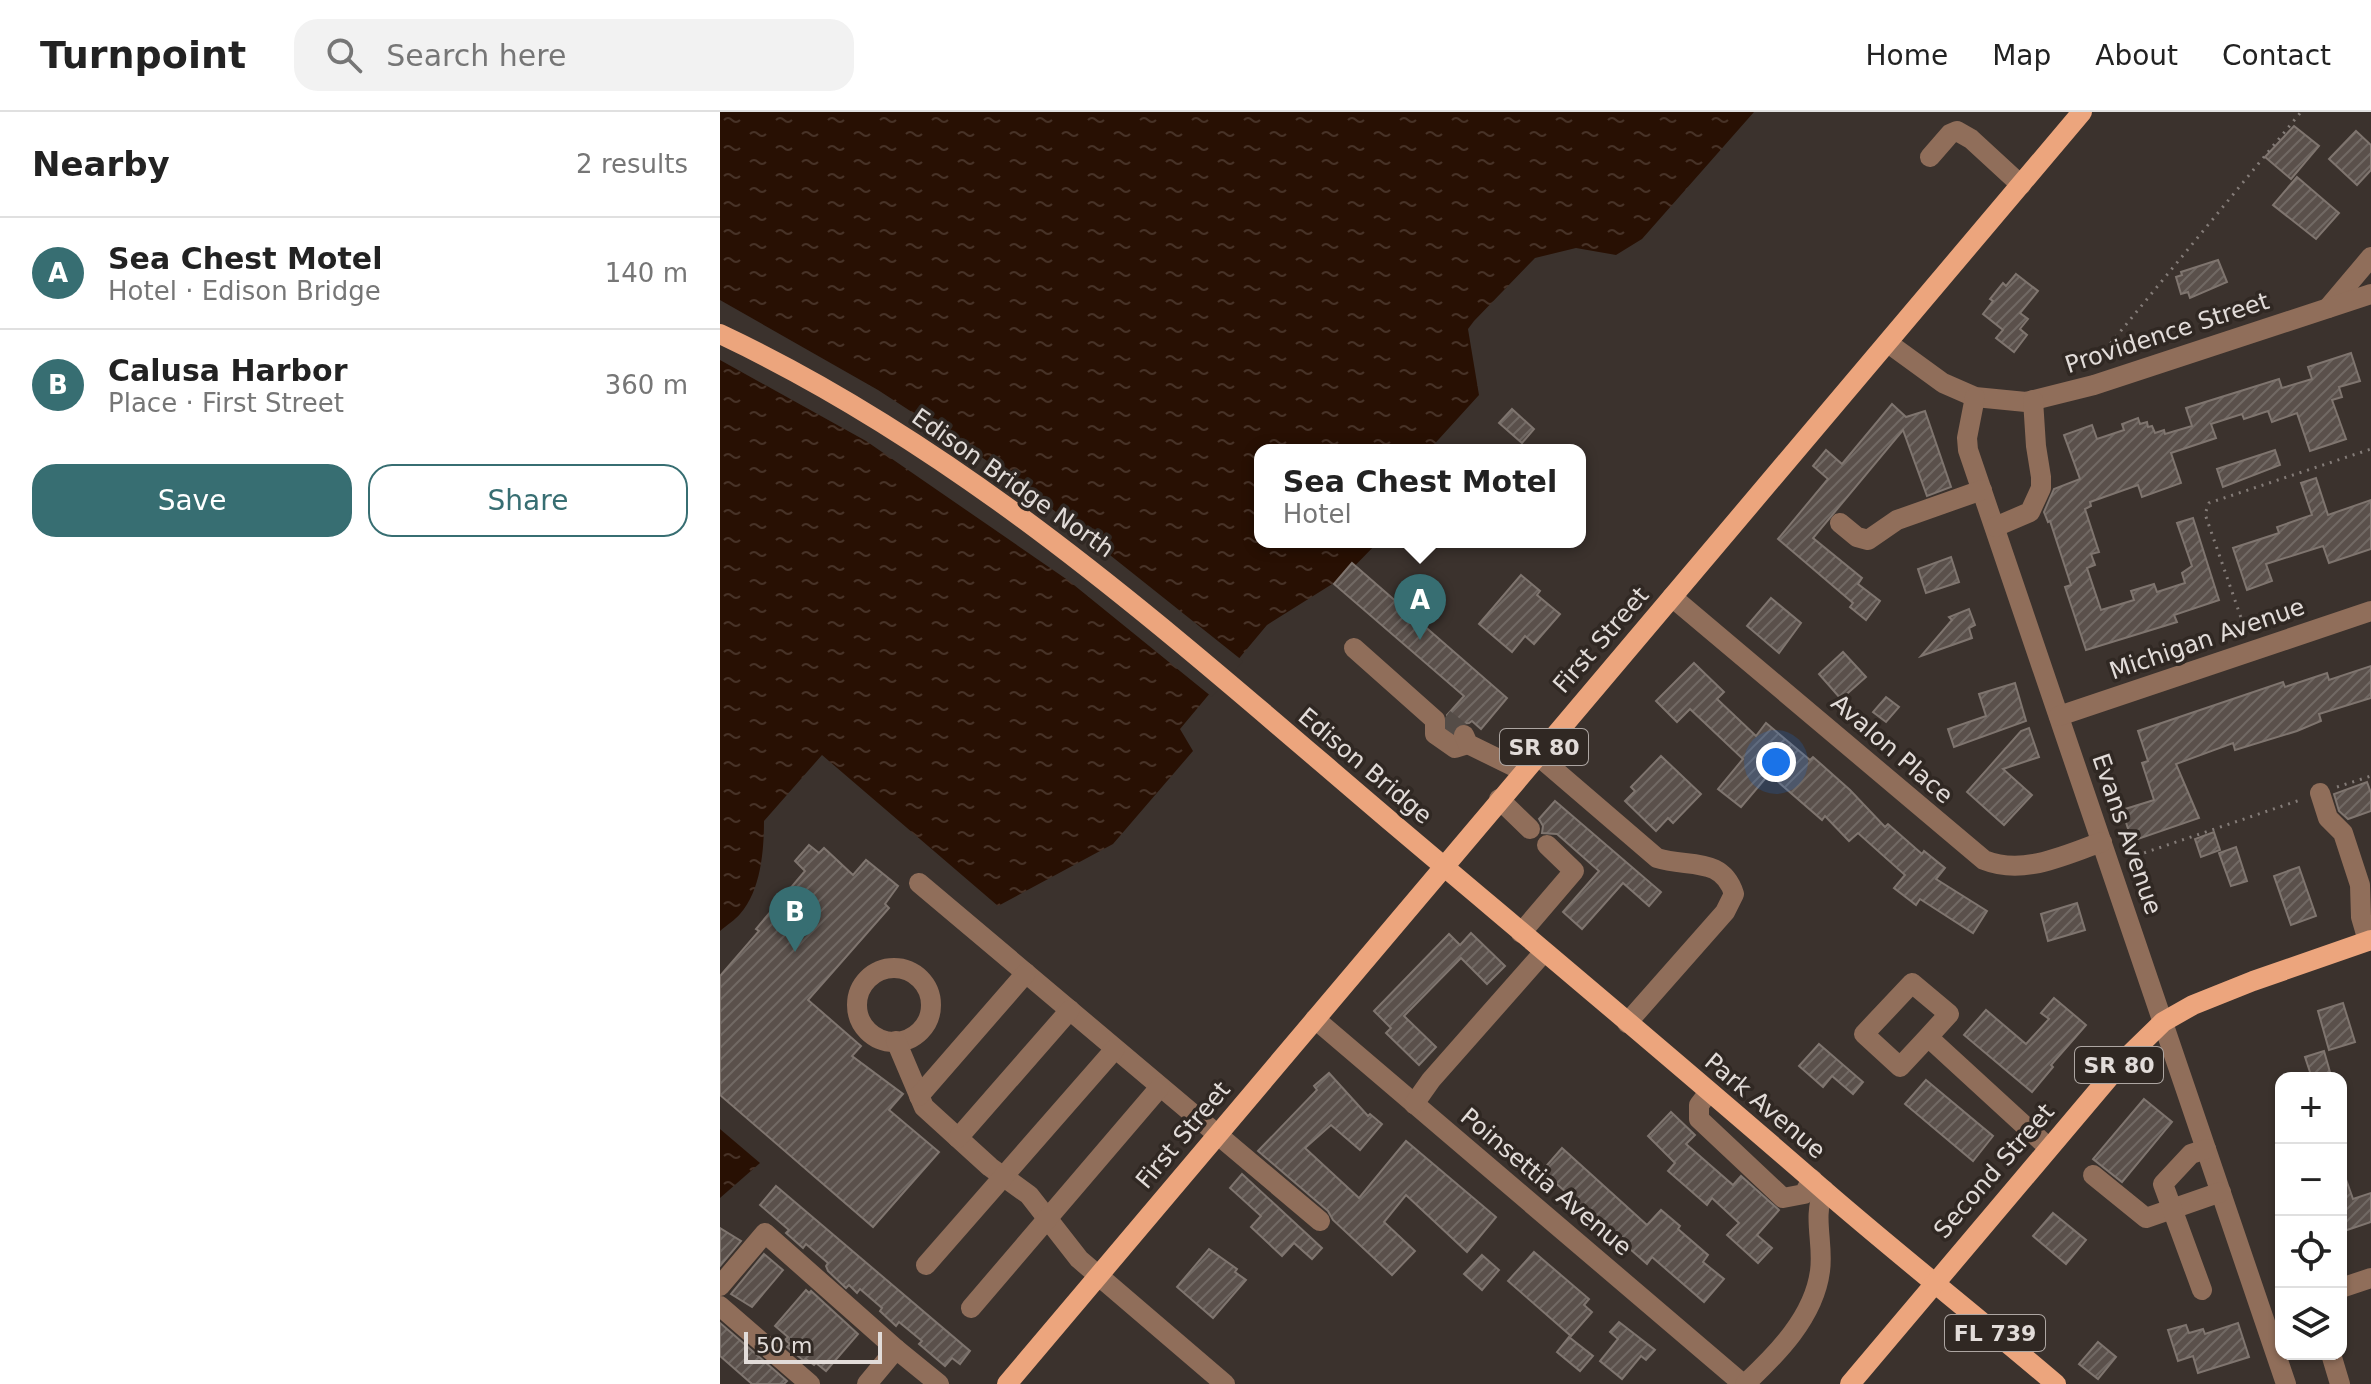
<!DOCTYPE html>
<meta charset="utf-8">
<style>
:root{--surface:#fff;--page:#f2f2f2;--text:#222;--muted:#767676;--line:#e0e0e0;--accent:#376e72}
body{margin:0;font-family:"DejaVu Sans",sans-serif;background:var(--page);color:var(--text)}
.controls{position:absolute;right:24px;bottom:24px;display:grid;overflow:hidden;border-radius:16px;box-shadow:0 2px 6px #0004}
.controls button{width:72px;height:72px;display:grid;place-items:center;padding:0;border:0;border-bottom:2px solid var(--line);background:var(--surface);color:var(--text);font:40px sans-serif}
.scale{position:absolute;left:24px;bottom:20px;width:138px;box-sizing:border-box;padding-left:8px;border:4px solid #e2dcd9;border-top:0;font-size:22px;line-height:28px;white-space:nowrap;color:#e2dcd9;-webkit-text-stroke:6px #302823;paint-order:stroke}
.you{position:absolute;left:1056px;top:650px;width:28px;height:28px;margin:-20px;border:6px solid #fff;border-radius:50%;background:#1a73e8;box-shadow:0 0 0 12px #1a73e833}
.badge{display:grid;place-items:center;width:52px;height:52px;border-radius:50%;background:var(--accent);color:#fff;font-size:26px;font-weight:700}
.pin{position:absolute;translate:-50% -66px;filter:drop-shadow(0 2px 4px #0008)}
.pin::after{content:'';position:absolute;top:42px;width:28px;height:24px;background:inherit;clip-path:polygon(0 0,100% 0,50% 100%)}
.popup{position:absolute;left:534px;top:332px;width:332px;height:104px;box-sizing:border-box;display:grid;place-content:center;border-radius:16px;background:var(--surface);filter:drop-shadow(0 2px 6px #0005);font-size:26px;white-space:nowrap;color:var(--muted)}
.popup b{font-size:30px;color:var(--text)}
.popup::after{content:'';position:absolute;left:50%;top:100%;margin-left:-16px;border:16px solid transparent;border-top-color:var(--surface)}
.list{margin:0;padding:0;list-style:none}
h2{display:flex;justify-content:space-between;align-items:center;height:104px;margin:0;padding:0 32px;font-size:34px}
h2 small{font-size:26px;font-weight:400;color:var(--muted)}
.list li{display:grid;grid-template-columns:52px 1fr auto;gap:24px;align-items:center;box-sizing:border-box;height:112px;padding:0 32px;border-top:2px solid var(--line)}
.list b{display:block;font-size:30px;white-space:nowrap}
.list p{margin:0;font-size:26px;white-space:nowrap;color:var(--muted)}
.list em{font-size:26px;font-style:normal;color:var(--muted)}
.actions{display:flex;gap:16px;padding:24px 32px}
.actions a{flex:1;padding:18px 0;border:2px solid var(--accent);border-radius:24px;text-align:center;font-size:28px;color:var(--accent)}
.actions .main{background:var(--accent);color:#fff}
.icon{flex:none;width:44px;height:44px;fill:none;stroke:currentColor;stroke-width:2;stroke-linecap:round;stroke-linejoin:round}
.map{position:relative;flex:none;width:1651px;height:1272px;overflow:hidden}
header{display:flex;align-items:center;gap:48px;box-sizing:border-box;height:112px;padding:0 40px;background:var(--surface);border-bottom:2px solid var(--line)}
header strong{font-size:38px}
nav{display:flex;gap:44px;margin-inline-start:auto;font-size:28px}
.search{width:560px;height:72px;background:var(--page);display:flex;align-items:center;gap:20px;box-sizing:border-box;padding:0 28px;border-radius:24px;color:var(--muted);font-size:30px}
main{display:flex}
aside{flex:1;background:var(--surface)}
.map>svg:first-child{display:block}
.water{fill:url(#water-ripples)}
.pier{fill:#3b322d}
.building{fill:url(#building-hatch);stroke:#7f756f;stroke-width:2}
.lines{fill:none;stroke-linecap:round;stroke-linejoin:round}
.minor-tunnel{stroke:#544c47;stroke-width:20;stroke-dasharray:20 10;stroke-linecap:butt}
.path{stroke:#847c78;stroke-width:3;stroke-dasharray:2 6;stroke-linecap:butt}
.minor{stroke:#906e5a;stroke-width:20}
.major{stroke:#eca57d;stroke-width:20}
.labels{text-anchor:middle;stroke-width:7;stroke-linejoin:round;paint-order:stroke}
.shield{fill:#302823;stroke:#ada6a2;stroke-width:2}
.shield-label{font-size:22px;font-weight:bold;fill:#e2dcd9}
.street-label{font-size:24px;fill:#e2dcd9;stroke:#302823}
</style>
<header>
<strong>Turnpoint</strong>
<div class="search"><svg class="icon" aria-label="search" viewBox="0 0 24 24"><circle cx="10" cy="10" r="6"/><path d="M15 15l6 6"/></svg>Search here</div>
<nav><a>Home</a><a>Map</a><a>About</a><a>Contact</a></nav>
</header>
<main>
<aside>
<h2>Nearby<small>2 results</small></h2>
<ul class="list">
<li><span class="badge">A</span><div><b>Sea Chest Motel</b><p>Hotel · Edison Bridge</p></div><em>140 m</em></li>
<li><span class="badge">B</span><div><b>Calusa Harbor</b><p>Place · First Street</p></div><em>360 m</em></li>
</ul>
<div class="actions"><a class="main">Save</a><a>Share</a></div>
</aside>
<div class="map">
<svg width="1651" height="1272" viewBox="0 0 1651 1272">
<defs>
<pattern id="water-ripples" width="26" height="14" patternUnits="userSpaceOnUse" patternTransform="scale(2)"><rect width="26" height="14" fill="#281003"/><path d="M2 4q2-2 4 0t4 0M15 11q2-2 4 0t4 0" fill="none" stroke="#473227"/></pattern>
<pattern id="building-hatch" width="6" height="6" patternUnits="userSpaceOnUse" patternTransform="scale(2)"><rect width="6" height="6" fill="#5a504b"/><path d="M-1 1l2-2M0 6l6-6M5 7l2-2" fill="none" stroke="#716964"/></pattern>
</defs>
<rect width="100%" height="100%" fill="#3b322d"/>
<g class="water">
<path d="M 0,0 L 1034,0 L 922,127 L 896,143 L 856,136 L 815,146 L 754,209 L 748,217 L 759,283 L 709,338 L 540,338 L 540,430 L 658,430 L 625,464 L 547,513 L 460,617 L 473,639 L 393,732 L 278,794 L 102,643 L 44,709 C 44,738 41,779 20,802 C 15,808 7,813 0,819 Z"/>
<path d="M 0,1017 L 40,1051 L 0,1086 Z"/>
</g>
<path class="pier" d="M 0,188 L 158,278 L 292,365 L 523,549 L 492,585 L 349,469 L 146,329 L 0,248 Z"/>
<g class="building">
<path d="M 1574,14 L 1599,34 L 1571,67 L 1545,45 Z"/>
<path d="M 1636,19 L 1651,33 L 1651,58 L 1637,73 L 1609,47 Z"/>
<path d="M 1577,65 L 1619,101 L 1596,127 L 1553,93 Z"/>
<path d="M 1498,148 L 1507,170 L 1470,186 L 1468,180 L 1461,182 L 1456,165 L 1462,163 L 1461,160 Z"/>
<path d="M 1296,162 L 1318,179 L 1300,201 L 1308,207 L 1300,217 L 1307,223 L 1294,240 L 1276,226 L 1283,218 L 1263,202 L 1273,189 L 1270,187 L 1283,171 L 1286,174 Z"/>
<path d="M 1631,241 L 1640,269 L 1619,275 L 1622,285 L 1612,288 L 1626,327 L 1590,339 L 1577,301 L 1552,310 L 1548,299 L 1524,307 L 1522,302 L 1491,312 L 1496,326 L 1451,341 L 1461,371 L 1422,385 L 1418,373 L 1370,390 L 1371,394 L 1365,397 L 1379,440 L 1371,442 L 1375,453 L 1367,456 L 1381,498 L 1414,488 L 1411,479 L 1434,472 L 1437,480 L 1465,471 L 1462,461 L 1472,454 L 1457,411 L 1473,406 L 1499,488 L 1454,503 L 1457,510 L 1366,538 L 1345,475 L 1351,473 L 1330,409 L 1328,410 L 1324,400 L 1334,377 L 1360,367 L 1344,323 L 1372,313 L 1377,327 L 1404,318 L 1402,312 L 1418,306 L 1420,312 L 1427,310 L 1428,315 L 1432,314 L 1435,321 L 1444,318 L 1445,322 L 1472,314 L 1466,296 L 1559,267 L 1562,276 L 1592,267 L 1588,255 Z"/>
<path d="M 1172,292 L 1186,305 L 1205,299 L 1231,375 L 1207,384 L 1183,318 L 1093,426 L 1142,466 L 1138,472 L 1160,489 L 1146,508 L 1130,495 L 1133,491 L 1058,427 L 1108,367 L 1093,354 L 1106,338 L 1122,352 Z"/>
<path d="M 792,297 L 814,317 L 802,331 L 779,311 Z"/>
<path d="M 1555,338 L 1560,353 L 1503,375 L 1497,357 Z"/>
<path d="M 1596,366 L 1608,403 L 1651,388 L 1651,437 L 1609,451 L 1603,434 L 1546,452 L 1552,469 L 1527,478 L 1513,436 L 1559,421 L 1557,415 L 1592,403 L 1581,371 Z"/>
<path d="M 1231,445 L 1239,470 L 1206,481 L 1198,457 Z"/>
<path d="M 632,451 L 787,586 L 761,617 L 752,609 L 749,611 L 738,612 L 732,618 L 728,615 L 727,603 L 744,584 L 614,472 Z"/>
<path d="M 801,463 L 820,479 L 817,483 L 840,502 L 814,532 L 805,524 L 792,540 L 759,512 Z"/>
<path d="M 1051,486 L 1081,511 L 1059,541 L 1027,514 Z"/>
<path d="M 1249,497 L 1255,513 L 1249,516 L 1252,526 L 1201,544 L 1232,508 L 1229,505 Z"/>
<path d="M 1123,540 L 1146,565 L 1121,587 L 1099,562 Z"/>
<path d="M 974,551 L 1004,580 L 997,587 L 1036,624 L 1046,611 L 1090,648 L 1093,645 L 1130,678 L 1165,715 L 1168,712 L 1202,742 L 1204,739 L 1225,756 L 1216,767 L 1267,799 L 1253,821 L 1200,787 L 1196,793 L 1174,776 L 1185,763 L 1138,721 L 1129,729 L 1105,704 L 1102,708 L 1049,662 L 1021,695 L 998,677 L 1023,647 L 970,597 L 957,610 L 936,589 Z"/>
<path d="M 1651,554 L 1651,586 L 1599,602 L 1601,609 L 1577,619 L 1515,638 L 1513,631 L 1456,652 L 1479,706 L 1412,729 L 1402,698 L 1434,688 L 1422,651 L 1428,649 L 1418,619 L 1563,570 L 1565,575 L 1607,561 L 1609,568 Z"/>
<path d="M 1295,571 L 1306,609 L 1234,635 L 1228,617 L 1266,604 L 1259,582 Z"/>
<path d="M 1166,585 L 1179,595 L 1166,610 L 1153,600 Z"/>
<path d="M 1309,616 L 1319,645 L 1283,657 L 1312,683 L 1284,713 L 1247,680 L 1301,619 Z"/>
<path d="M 941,644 L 981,682 L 953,711 L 948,706 L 936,719 L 905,689 L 915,679 L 911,675 Z"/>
<path d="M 1647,670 L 1651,681 L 1651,699 L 1628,707 L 1619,699 L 1614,682 Z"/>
<path d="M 835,689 L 941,780 L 929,794 L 903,771 L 862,817 L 843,800 L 879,759 L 837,722 L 822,721 L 823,714 L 819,707 Z"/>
<path d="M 1494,720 L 1500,738 L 1481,745 L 1475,727 Z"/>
<path d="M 89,733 L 99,741 L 104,736 L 133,763 L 146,748 L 178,774 L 165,792 L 169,796 L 88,888 L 141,934 L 132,944 L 183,982 L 169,998 L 219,1040 L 153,1115 L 0,983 L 0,864 L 39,819 L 36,817 L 85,759 L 75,749 Z"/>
<path d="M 1516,735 L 1527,769 L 1511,774 L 1499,741 Z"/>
<path d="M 1579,755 L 1596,804 L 1571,813 L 1554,764 Z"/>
<path d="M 1357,791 L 1365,818 L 1328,829 L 1321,802 Z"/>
<path d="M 751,821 L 785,854 L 767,872 L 741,846 L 684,904 L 716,935 L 699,953 L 666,921 L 671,916 L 654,899 L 729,822 L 740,833 Z"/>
<path d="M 1334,886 L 1366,913 L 1331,953 L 1333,955 L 1312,980 L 1244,923 L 1266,898 L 1306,932 L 1329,907 L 1321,901 Z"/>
<path d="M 1623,891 L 1635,930 L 1609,938 L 1598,899 Z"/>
<path d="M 1099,932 L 1143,970 L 1133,982 L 1112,964 L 1103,975 L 1079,954 Z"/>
<path d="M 1604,939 L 1610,960 L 1592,966 L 1585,945 Z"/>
<path d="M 609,961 L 648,1004 L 650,1002 L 662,1012 L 640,1038 L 611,1013 L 585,1036 L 639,1086 L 686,1029 L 776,1105 L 747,1140 L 686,1083 L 664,1110 L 695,1139 L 672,1163 L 613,1108 L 608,1099 L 538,1039 L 597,978 L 594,974 Z"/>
<path d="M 1206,968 L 1273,1024 L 1253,1049 L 1185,992 Z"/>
<path d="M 1424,987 L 1452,1010 L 1402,1070 L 1373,1047 Z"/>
<path d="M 951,1000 L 975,1023 L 966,1032 L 1013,1073 L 1021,1064 L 1059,1098 L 1037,1123 L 1052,1136 L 1038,1151 L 1007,1123 L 1019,1111 L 992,1086 L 987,1093 L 948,1059 L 955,1051 L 928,1024 Z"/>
<path d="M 842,1036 L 927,1113 L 941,1098 L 960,1114 L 958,1117 L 988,1143 L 983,1150 L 1004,1167 L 984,1190 L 932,1145 L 927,1152 L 822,1059 Z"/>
<path d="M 1621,1059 L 1623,1059 L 1633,1087 L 1651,1081 L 1651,1110 L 1621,1120 Z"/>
<path d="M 522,1062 L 602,1136 L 592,1147 L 574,1131 L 562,1144 L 531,1115 L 541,1104 L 510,1076 Z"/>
<path d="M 56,1074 L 250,1239 L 240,1252 L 232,1246 L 225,1254 L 199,1232 L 202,1229 L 179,1210 L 176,1214 L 160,1199 L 162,1196 L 140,1177 L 137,1181 L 129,1173 L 126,1176 L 108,1159 L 106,1154 L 108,1151 L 86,1132 L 83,1136 L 66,1121 L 69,1118 L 40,1093 Z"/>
<path d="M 1333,1101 L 1366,1128 L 1346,1152 L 1313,1124 Z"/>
<path d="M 0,1116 L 21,1129 L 0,1154 Z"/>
<path d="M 489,1137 L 517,1157 L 515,1160 L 526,1168 L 493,1206 L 457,1175 Z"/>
<path d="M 814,1140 L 869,1187 L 864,1193 L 872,1200 L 851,1224 L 788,1169 Z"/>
<path d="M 44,1142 L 63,1158 L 32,1195 L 11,1182 Z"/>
<path d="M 762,1143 L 779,1158 L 762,1178 L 744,1162 Z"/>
<path d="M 86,1178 L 89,1181 L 91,1179 L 138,1222 L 106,1259 L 96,1251 L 94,1253 L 86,1247 L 84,1249 L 67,1235 L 70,1232 L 65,1228 L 68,1225 L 55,1214 Z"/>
<path d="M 899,1210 L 935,1238 L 926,1248 L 921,1244 L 902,1267 L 880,1249 L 898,1227 L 890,1220 Z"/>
<path d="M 0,1211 L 67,1269 L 64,1272 L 32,1272 L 0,1244 Z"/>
<path d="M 1518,1211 L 1529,1245 L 1478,1261 L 1473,1244 L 1458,1249 L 1448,1218 L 1466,1213 L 1469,1221 L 1483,1217 L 1485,1222 Z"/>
<path d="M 849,1225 L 873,1244 L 860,1259 L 837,1240 Z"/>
<path d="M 1378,1230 L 1396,1245 L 1378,1267 L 1359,1252 Z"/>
</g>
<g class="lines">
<path class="minor-tunnel" d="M 724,607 L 742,621"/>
<g class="path">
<path d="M 1380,252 L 1381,243 L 1581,0"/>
<path d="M 1526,520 L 1485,402 L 1489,391 L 1651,337"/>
<path d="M 1617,675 L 1651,664"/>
<path d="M 1409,746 L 1583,687"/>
</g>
<g class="minor">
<path d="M 1210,45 L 1230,22 L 1237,19 L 1251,27 L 1301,73"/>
<path d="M 1608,196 L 1651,145"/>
<path d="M 1168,231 L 1223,271 L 1255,285 L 1306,290 L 1374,273 L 1651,182"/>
<path d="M 1255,285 L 1247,326 L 1248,338 L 1566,1272"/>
<path d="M 1120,411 L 1137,425 L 1148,428 L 1177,408 L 1262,378"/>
<path d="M 1275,415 L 1310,400 L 1321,376 L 1321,365 L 1316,334 L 1313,288"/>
<path d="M 952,485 L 1264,748 C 1304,764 1344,743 1382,730"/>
<path d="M 634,536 L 715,608 L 715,622 L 735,636 L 748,632"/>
<path d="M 1339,604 L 1651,499"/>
<path d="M 744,623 L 748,632 L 803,659"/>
<path d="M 817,643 L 937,746 C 968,756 1002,744 1014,782 L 1005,800 L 907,911"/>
<path d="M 1600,681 L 1608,706 L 1623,721 L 1640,773 L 1641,805 L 1648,829"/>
<path d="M 779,687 L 810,717"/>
<path d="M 199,771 L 600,1109"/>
<path d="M 801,821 L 854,759 L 827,733"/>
<circle cx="174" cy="893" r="37"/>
<path d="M 595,907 L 1023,1272"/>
<path d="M 1208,925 L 1180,955 L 1144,922 L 1192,871 L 1229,902 L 1208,925 L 1329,1036"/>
<path d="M 176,929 L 204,995 L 270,1055 L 309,1083 L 359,1147 L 505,1272"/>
<path d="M 989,980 L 979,993 L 979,1007 L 1063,1086 L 1084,1082 L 1092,1067"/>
<path d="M 199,984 L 306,861"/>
<path d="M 694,992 L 711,968 L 824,840"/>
<path d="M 238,1026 L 350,898"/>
<path d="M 1373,1063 L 1426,1106 L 1501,1080"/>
<path d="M 206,1153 L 395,937"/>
<path d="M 0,1174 L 45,1121 L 176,1237"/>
<path d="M 1621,1176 L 1651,1166"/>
<path d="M 1482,1178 L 1443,1072 L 1471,1042 L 1486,1037"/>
<path d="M 0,1194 L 90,1272"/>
<path d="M 251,1196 L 440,975"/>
<path d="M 1611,1242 L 1620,1272"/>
<path d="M 147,1272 L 176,1237 L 219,1272"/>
<path d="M 1025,1272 C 1057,1242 1094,1205 1100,1159 C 1104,1131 1092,1105 1104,1078"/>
</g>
<g class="major">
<path d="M 0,222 C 255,342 463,533 676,714 C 819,835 964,956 1106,1080 C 1181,1145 1260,1207 1336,1272"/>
<path d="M 287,1272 L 1362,0"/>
<path d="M 1130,1272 L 1403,949 L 1443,910 L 1473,893 L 1533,869 L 1651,828"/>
</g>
</g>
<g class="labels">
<g class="shield">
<rect x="780" y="617" width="88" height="36" rx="6"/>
<rect x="1355" y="935" width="88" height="36" rx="6"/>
<rect x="1225" y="1203" width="100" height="36" rx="6"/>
</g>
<g class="shield-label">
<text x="824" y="643">SR 80</text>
<text x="1399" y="961">SR 80</text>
<text x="1275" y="1229">FL 739</text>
</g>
<g class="street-label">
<text transform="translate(1447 221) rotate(-18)" y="8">Providence Street</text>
<text transform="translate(293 371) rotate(35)" y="8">Edison Bridge North</text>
<text transform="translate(1487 527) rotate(-19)" y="8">Michigan Avenue</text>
<text transform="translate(881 528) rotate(-49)" y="8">First Street</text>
<text transform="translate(1172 637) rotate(41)" y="8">Avalon Place</text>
<text transform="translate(645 654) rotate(40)" y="8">Edison Bridge</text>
<text transform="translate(1407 722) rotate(71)" y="8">Evans Avenue</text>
<text transform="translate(1045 994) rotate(40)" y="8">Park Avenue</text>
<text transform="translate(463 1023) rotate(-50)" y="8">First Street</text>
<text transform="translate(1274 1059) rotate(-49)" y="8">Second Street</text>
<text transform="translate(826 1070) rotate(40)" y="8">Poinsettia Avenue</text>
</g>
</g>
</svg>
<div class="controls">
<button>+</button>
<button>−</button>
<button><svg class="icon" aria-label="locate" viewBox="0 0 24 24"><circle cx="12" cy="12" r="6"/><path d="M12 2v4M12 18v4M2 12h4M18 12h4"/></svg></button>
<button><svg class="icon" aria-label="layers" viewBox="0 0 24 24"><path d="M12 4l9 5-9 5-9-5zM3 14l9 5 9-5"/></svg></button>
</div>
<div class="scale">50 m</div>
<div class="you"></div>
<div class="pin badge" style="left:700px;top:528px">A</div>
<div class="popup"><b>Sea Chest Motel</b>Hotel</div>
<div class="pin badge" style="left:75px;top:840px">B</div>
</div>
</main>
